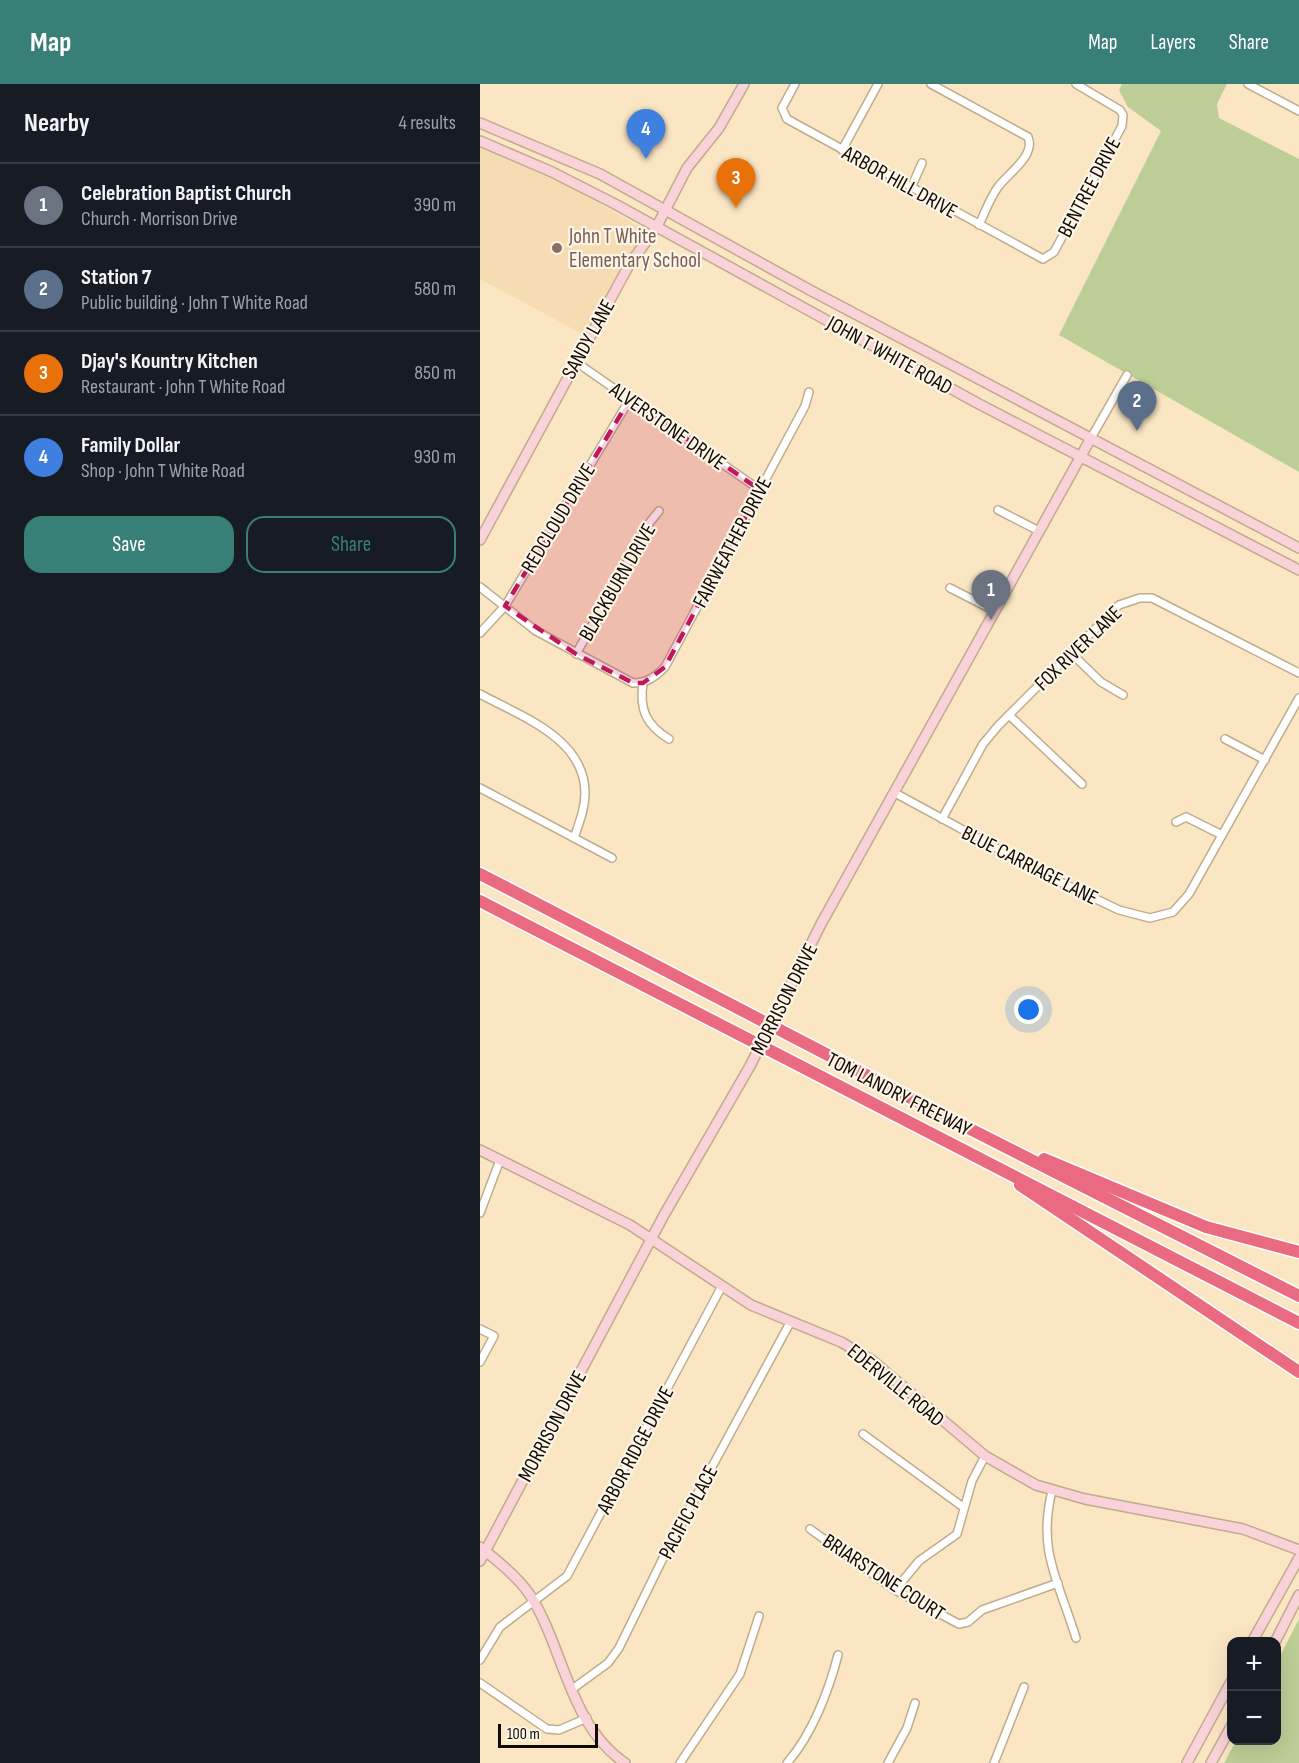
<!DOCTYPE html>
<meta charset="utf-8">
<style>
:root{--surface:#171b24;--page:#242831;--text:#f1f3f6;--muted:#9ea1a6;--line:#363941;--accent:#387f77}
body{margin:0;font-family:"Sofia Sans Condensed",sans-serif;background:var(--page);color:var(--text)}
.controls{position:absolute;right:18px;bottom:18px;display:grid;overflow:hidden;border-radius:12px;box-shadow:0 6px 24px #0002}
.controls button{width:54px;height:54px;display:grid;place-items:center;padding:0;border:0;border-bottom:2px solid var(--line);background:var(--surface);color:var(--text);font:30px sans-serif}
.scale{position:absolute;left:18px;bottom:15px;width:100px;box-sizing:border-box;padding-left:6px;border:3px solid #110a02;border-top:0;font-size:16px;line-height:21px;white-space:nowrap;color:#110a02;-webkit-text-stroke:4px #fdf5e8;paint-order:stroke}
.you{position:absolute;left:549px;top:926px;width:21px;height:21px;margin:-15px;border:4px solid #fff;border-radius:50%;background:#1a73e8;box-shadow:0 0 0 9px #1a73e833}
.badge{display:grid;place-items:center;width:39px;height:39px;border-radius:50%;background:var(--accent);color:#fff;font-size:20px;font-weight:700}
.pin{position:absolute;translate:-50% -50px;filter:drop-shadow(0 2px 3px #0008)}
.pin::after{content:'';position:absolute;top:32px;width:21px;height:18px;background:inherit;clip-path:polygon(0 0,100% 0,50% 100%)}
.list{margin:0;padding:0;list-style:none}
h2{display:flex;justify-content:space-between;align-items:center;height:78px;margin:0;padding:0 24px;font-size:26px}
h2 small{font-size:20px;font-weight:400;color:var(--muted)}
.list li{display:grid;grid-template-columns:39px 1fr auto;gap:18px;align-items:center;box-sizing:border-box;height:84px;padding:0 24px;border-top:2px solid var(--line)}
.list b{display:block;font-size:22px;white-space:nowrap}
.list p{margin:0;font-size:20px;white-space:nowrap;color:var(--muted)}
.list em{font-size:20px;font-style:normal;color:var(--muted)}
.actions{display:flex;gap:12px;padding:18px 24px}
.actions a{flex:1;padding:14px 0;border:2px solid var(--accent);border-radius:18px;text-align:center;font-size:21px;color:var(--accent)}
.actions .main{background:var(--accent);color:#fff}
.map{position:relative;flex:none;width:819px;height:1679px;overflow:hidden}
header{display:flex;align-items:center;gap:36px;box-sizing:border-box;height:84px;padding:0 30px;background:var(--accent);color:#fff}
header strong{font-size:28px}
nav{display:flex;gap:33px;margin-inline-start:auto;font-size:21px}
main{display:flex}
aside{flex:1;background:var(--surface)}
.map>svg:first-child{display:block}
.built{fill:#f5dcb3}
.green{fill:#bece97}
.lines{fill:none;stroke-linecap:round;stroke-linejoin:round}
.street-casing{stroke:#c0ac8c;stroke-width:10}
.secondary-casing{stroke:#c0ac8c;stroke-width:12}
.highway-casing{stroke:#fff;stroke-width:15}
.street{stroke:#fff;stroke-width:7}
.secondary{stroke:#f9d3d9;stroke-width:9}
.highway{stroke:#ea6b81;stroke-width:12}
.secondary-bridge-casing{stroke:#c0ac8c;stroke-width:12;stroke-linecap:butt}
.secondary-bridge{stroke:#f9d3d9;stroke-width:9}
.marked{fill:#c2185b;fill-opacity:0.2;stroke:#c2185b;stroke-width:4.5;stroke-dasharray:12 8;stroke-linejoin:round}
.education-dot{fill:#8d6e63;stroke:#fdf5e8;stroke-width:2}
.labels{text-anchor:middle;stroke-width:4.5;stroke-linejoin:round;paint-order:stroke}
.street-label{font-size:21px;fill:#110a02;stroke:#fdf5e8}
.education-label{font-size:21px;fill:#785e54;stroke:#fdf5e8;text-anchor:start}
</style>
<header>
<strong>Map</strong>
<nav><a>Map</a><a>Layers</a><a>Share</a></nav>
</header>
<main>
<aside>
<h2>Nearby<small>4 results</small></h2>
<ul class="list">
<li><span class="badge" style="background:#6b7280">1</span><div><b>Celebration Baptist Church</b><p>Church · Morrison Drive</p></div><em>390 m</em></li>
<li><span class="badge" style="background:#5c6f8a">2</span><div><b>Station 7</b><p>Public building · John T White Road</p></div><em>580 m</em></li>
<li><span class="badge" style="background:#e8710a">3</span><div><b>Djay's Kountry Kitchen</b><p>Restaurant · John T White Road</p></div><em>850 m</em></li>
<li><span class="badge" style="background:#3f7fe0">4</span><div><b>Family Dollar</b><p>Shop · John T White Road</p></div><em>930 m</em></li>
</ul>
<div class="actions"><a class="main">Save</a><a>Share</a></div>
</aside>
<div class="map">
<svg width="819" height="1679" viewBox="0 0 819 1679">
<rect width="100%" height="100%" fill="#fbe6c4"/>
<path class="built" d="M 0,63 L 92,104 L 165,146 L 104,251 L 0,195 Z"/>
<g class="green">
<path d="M 642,0 L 747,0 L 737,20 L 739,34 L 819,75 L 819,388 L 579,251 L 681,47 L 648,23 L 639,6 Z"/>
<path d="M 819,1535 L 819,1679 L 744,1679 L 756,1657 L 796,1656 L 797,1578 Z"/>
</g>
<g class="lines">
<g class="street-casing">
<g id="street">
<path d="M 315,0 L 302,24 L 307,35 L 563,175 L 574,168 L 642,42 L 643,31 L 640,26 L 596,0"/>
<path d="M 451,0 L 548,53 C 556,72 528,89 518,103 C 510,114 505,128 499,141"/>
<path d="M 768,0 L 819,27"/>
<path d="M 362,66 L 398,0"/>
<path d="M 431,104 L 442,79"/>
<path d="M 96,278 L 280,406"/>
<path d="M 611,354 L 647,291"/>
<path d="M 518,426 L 559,447"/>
<path d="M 0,503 L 56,547 L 153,599 C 167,599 175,593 185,583 L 325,322 L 329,308"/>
<path d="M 470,504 L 515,527"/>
<path d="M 0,549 L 25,522 L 150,315"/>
<path d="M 591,569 L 621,598 L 643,611"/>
<path d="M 96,570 L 170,438 L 179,427"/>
<path d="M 163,599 C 159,625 166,641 189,655"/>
<path d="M 0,610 C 40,632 105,654 105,709 C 105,725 99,739 94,754"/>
<path d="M 529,631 L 602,700"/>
<path d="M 745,655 L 785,676"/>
<path d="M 0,704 L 132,774"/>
<path d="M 415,709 L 570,793 L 639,826 L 670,834 L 693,828 L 709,810 L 819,614"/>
<path d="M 462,735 L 503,660 L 518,642 L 639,521 L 660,514 L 672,514 L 819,589"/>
<path d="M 696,738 L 706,733 L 742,751"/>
<path d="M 0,1129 L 20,1076"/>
<path d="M 0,1245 L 14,1252 L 0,1278"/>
<path d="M 383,1350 L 483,1423"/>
<path d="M 572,1407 C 557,1467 579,1498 596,1554"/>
<path d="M 330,1445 L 415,1506 L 479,1540 L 488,1538 L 502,1526 L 578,1499"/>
<path d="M 415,1506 L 439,1477 L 477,1450 L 492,1397 L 505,1372"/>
<path d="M 0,1576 L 20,1543 L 87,1492 L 242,1202"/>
<path d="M 0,1599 L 67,1645 L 79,1646 L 107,1634"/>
<path d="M 91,1606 L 128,1579 L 139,1564 L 188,1464 L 311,1237"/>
<path d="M 200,1679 L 260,1590 L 279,1532"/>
<path d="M 307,1679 C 332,1651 349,1606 358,1571"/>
<path d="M 408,1679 L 427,1644 L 435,1619"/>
<path d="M 514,1679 L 544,1603"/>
</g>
</g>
<g class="secondary-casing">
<g id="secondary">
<path d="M 0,39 L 120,90 L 328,205 L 819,464"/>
<path d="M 0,57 L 72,88 L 135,120 L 499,320 L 819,486"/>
<path d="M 0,456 L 149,181 L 176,144 L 207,84 L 239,44 L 264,0"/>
<path d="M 300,922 L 341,840 L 611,354"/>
<path d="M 0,1066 L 150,1141 L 271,1221 L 361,1258 L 393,1277 L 505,1372 L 556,1401 L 605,1415 L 763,1445 L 819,1466"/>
<path d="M 0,1463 C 17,1476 38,1493 50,1511 C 84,1564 89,1641 145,1679"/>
<path d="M 0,1477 L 184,1131 L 270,982"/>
<path d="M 772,1558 L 819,1474"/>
<path d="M 795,1558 L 819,1511"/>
<path d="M 707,1679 L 752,1596"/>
<path d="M 731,1679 L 752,1641"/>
</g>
</g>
<g class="highway-casing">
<g id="highway">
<path d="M 0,790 L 496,1048 L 819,1212"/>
<path d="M 0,817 L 819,1239"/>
<path d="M 564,1075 L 726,1143 L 819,1168"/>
<path d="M 540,1101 L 819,1288"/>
</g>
</g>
<use href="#street" class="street"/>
<use href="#secondary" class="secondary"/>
<use href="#highway" class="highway"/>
<g class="secondary-bridge-casing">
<path id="secondary-bridge" d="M 270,982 L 300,922"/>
</g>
<use href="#secondary-bridge" class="secondary-bridge"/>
</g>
<path class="marked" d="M 150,315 L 280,406 L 185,583 L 163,599 L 153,599 L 96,570 L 25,522 Z"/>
<circle class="education-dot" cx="77" cy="164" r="6"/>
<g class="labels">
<g class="street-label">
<text transform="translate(420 98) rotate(29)" y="7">ARBOR HILL DRIVE</text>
<text transform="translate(609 103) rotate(-62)" y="7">BENTREE DRIVE</text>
<text transform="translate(108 255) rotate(-61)" y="7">SANDY LANE</text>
<text transform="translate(410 271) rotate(29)" y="7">JOHN T WHITE ROAD</text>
<text transform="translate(188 342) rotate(35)" y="7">ALVERSTONE DRIVE</text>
<text transform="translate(78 434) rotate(-59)" y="7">REDCLOUD DRIVE</text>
<text transform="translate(252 458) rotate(-62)" y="7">FAIRWEATHER DRIVE</text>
<text transform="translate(137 498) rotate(-60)" y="7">BLACKBURN DRIVE</text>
<text transform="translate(598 564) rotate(-44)" y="7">FOX RIVER LANE</text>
<text transform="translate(550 781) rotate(27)" y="7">BLUE CARRIAGE LANE</text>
<text transform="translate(304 915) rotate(-63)" y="7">MORRISON DRIVE</text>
<text transform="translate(419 1010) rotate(27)" y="7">TOM LANDRY FREEWAY</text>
<text transform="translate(416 1301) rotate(39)" y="7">EDERVILLE ROAD</text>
<text transform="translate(72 1342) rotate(-62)" y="7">MORRISON DRIVE</text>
<text transform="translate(155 1366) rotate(-62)" y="7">ARBOR RIDGE DRIVE</text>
<text transform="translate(208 1428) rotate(-62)" y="7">PACIFIC PLACE</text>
<text transform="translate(404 1493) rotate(33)" y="7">BRIARSTONE COURT</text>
</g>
<g class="education-label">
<text x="89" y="159">John T White<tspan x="89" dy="24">Elementary School</tspan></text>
</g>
</g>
</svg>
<div class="controls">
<button>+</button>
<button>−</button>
</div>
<div class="scale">100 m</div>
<div class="you"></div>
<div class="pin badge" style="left:511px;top:536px;background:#6b7280">1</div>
<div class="pin badge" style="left:657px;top:347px;background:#5c6f8a">2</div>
<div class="pin badge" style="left:256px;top:124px;background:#e8710a">3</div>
<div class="pin badge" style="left:166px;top:75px;background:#3f7fe0">4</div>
</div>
</main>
